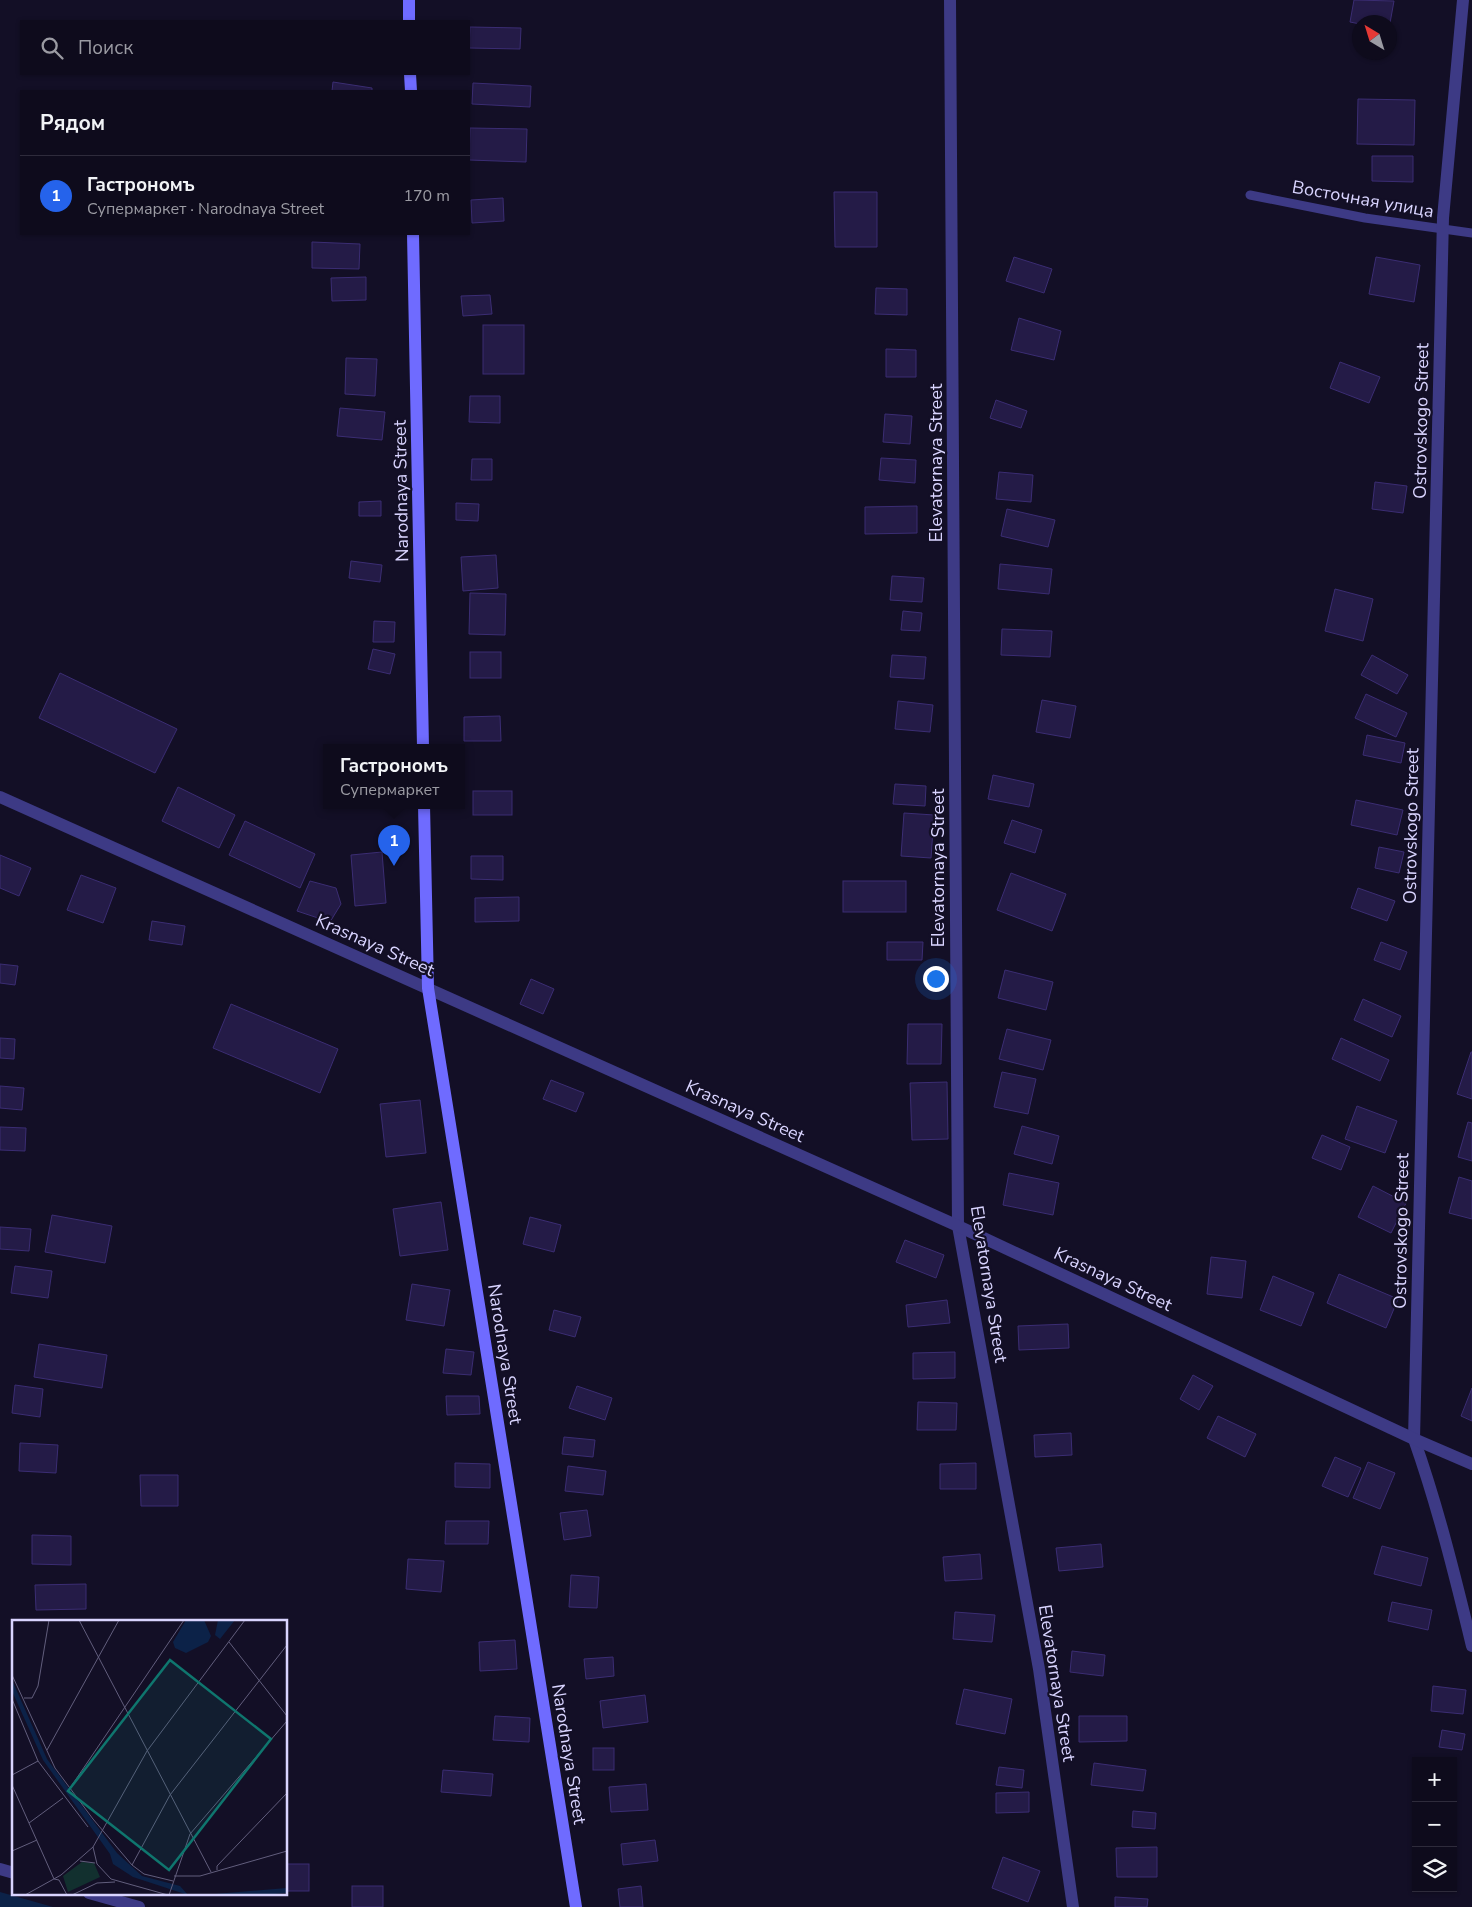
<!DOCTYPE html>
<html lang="ru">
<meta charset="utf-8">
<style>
:root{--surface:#0e0b1c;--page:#1c1929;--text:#f1f3f6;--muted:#9b9ba3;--line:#2e2b3b;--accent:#2563eb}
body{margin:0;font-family:"Nunito Sans",sans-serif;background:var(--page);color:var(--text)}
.controls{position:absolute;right:15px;bottom:15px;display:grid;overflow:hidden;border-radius:0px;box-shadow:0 1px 4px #0004}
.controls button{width:45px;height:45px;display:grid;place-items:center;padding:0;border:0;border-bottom:1px solid var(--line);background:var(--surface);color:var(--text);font:25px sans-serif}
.compass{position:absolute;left:1352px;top:15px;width:45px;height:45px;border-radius:50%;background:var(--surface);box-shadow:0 1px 4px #0004;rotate:322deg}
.you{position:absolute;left:935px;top:978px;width:18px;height:18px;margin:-12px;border:4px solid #fff;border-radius:50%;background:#1a73e8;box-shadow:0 0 0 8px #1a73e833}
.badge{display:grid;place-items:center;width:32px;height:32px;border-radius:50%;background:var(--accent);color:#fff;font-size:16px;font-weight:700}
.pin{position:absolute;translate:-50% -41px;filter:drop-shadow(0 1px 2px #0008)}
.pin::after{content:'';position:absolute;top:26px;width:18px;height:15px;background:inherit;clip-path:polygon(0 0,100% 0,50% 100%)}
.popup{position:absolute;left:323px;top:744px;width:142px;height:65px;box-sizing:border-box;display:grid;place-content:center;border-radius:0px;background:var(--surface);filter:drop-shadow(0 1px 4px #0005);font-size:16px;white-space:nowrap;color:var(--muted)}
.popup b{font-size:19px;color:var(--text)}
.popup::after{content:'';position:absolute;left:50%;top:100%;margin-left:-10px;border:10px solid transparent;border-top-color:var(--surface)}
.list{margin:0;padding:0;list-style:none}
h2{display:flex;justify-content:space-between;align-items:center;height:65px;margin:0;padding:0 20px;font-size:21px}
h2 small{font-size:16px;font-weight:400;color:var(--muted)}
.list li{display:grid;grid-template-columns:32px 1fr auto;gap:15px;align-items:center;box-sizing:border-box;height:80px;padding:0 20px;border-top:1px solid var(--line)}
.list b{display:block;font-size:19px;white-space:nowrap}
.list p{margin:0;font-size:16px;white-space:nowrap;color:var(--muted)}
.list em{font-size:16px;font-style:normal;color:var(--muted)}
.icon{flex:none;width:28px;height:28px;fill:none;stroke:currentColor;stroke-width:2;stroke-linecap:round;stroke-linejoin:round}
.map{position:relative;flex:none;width:1472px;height:1907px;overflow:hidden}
.search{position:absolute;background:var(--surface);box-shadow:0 1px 4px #0004;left:20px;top:20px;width:450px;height:55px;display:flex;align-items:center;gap:12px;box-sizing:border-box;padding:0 18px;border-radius:0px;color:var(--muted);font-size:19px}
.panel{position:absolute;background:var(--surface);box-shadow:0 1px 4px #0004;left:20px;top:90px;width:450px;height:145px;border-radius:0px}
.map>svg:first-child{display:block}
.water{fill:#0c2248}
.building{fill:#241b47;stroke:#3b2d73}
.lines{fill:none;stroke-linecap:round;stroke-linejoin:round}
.service{stroke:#3d3a85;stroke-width:9}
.minor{stroke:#3d3a85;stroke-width:12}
.secondary{stroke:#6f6bff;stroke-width:12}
.labels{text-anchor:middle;stroke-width:4.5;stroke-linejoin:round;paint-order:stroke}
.street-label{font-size:18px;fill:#d9d4ff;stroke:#130f26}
.inset-road{fill:none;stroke:#625e7d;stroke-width:1}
.view{fill:#0f766e;fill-opacity:0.15;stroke:#0f766e;stroke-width:2.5}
.inset-edge{fill:none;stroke:#d9d4ff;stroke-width:2.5}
</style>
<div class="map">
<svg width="1472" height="1907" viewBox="0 0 1472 1907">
<rect width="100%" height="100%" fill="#130f26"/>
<path class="water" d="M 0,1892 L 53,1907 L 0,1907 Z"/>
<g class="building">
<path d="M 1354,0 L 1394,1 L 1390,23 L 1360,24 L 1350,22 Z"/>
<path d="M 470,27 L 521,28 L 520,49 L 469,48 Z"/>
<path d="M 333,82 L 372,88 L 372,91 L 332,91 Z"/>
<path d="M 473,83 L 531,86 L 530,107 L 472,104 Z"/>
<path d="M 1358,99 L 1415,100 L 1414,145 L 1357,144 Z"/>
<path d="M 470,128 L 527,129 L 526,162 L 469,160 Z"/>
<path d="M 1372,156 L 1413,156 L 1413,182 L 1372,181 Z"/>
<path d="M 834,192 L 877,192 L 877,247 L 835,247 Z"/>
<path d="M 503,198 L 504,221 L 472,223 L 471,200 Z"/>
<path d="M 312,242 L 360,244 L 359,269 L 312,268 Z"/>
<path d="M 1014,257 L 1052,269 L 1044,293 L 1006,281 Z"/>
<path d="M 1376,257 L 1420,265 L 1414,302 L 1369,294 Z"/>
<path d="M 366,277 L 366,300 L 332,301 L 331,278 Z"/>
<path d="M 876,288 L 907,289 L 907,315 L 875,314 Z"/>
<path d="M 490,295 L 492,314 L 463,316 L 461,296 Z"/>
<path d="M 1019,318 L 1061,331 L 1054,360 L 1011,350 Z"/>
<rect x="483" y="325" width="41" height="49"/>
<path d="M 886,349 L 916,350 L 916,377 L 886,377 Z"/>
<path d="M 346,358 L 377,359 L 375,396 L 345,394 Z"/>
<path d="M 1340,362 L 1380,377 L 1369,403 L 1330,388 Z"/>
<path d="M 470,396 L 500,396 L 500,423 L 469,422 Z"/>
<path d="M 996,400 L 1027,411 L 1021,428 L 990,418 Z"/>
<path d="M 340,408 L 385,412 L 382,440 L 337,436 Z"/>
<path d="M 885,414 L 912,416 L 910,444 L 883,442 Z"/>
<path d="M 881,458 L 916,460 L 915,483 L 879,480 Z"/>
<path d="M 472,459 L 492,459 L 492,480 L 471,480 Z"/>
<path d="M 999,472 L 1033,475 L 1031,502 L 996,499 Z"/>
<path d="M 1375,482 L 1407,486 L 1403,513 L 1372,509 Z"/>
<path d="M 381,501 L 381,516 L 359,516 L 359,502 Z"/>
<path d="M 456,503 L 479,504 L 478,521 L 456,520 Z"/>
<path d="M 917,506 L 917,533 L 865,534 L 865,507 Z"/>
<path d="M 1007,509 L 1055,520 L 1048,547 L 1001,536 Z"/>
<path d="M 496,555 L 498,588 L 463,591 L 461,557 Z"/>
<path d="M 351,561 L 382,565 L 380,582 L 349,578 Z"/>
<path d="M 1000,564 L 1052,569 L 1049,594 L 998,589 Z"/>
<path d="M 892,576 L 924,578 L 922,602 L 890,600 Z"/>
<path d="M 1335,589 L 1373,599 L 1363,641 L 1325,631 Z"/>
<path d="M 470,593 L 506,594 L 505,635 L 469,634 Z"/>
<path d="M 903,611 L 922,613 L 920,631 L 901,630 Z"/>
<path d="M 374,621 L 395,622 L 394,642 L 373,642 Z"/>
<path d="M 1002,629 L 1052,631 L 1050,657 L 1001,655 Z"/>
<path d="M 373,649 L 395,654 L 390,674 L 368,669 Z"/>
<rect x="470" y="652" width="31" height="26"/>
<path d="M 892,655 L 926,657 L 924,679 L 890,677 Z"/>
<path d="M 1372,655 L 1408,675 L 1397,694 L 1361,675 Z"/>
<path d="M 60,673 L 177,729 L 155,773 L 39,718 Z"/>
<path d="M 1366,694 L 1407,713 L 1396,737 L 1355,718 Z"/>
<path d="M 1042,700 L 1076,706 L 1070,738 L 1036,732 Z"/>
<path d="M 898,701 L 933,705 L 930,732 L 895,729 Z"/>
<path d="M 500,716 L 501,741 L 464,741 L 464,717 Z"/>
<path d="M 1367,735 L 1405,743 L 1401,763 L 1363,755 Z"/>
<path d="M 993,775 L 1034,784 L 1029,807 L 988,799 Z"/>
<path d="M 895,784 L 926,786 L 925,806 L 893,804 Z"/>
<path d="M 178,787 L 235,815 L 219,848 L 162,821 Z"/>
<rect x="473" y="791" width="39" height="24"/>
<path d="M 1356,800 L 1403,810 L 1397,835 L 1351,825 Z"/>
<path d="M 904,813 L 934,815 L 931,858 L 901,856 Z"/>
<path d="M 1012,820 L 1042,830 L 1035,853 L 1004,843 Z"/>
<path d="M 245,821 L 315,854 L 300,888 L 229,855 Z"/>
<path d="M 1379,847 L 1404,852 L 1399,873 L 1375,868 Z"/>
<path d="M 382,852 L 386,903 L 355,906 L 351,855 Z"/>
<path d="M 0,855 L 31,868 L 19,896 L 0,888 Z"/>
<path d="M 471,856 L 503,856 L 503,880 L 471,879 Z"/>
<path d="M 1011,873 L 1066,894 L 1052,931 L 997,910 Z"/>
<path d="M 81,875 L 116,888 L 103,923 L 67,910 Z"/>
<path d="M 310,881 L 336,888 L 341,904 L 330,922 L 297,911 Z"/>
<rect x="843" y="881" width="63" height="31"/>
<path d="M 1358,888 L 1395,901 L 1387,921 L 1351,908 Z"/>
<path d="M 519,897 L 519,921 L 475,922 L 475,898 Z"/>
<path d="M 152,921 L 185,926 L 182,945 L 149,940 Z"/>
<path d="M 887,942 L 923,942 L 922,960 L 887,960 Z"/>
<path d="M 1381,942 L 1407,952 L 1400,970 L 1374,960 Z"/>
<path d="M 0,964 L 18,966 L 15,985 L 0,983 Z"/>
<path d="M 1005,970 L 1053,982 L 1046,1010 L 998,998 Z"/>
<path d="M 531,979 L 554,989 L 543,1014 L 520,1004 Z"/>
<path d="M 1363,999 L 1401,1016 L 1392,1037 L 1354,1020 Z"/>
<path d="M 231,1004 L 338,1049 L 320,1093 L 213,1048 Z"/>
<path d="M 908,1024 L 942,1024 L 941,1064 L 907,1064 Z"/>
<path d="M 1007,1029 L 1051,1040 L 1043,1070 L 999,1059 Z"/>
<path d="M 0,1038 L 15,1039 L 14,1059 L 0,1058 Z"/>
<path d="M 1341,1038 L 1389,1060 L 1380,1081 L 1332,1059 Z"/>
<path d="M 1471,1052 L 1472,1052 L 1472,1099 L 1457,1094 Z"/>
<path d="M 1002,1072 L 1036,1079 L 1028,1114 L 994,1107 Z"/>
<path d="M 551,1080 L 584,1093 L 576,1112 L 543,1099 Z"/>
<path d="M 947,1082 L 948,1139 L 912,1140 L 910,1083 Z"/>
<path d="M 0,1086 L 24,1088 L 22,1110 L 0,1108 Z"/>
<path d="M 420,1100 L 426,1153 L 386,1157 L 380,1104 Z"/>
<path d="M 1357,1106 L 1397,1121 L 1385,1153 L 1345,1139 Z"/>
<path d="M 1468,1122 L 1472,1123 L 1472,1161 L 1458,1157 Z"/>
<path d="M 1022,1126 L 1059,1136 L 1052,1164 L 1014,1154 Z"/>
<path d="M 0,1127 L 26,1128 L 25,1151 L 0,1150 Z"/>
<path d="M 1322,1135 L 1350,1147 L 1341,1170 L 1312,1158 Z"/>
<path d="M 1009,1173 L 1059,1183 L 1053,1215 L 1003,1205 Z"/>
<path d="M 1459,1177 L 1472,1181 L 1472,1219 L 1449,1213 Z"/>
<path d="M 1373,1186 L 1406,1203 L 1391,1233 L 1358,1217 Z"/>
<path d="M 441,1202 L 448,1250 L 400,1256 L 393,1209 Z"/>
<path d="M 52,1215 L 112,1226 L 105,1263 L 45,1252 Z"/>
<path d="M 530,1217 L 561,1225 L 554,1252 L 523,1244 Z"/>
<path d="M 0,1227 L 31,1229 L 29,1251 L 0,1249 Z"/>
<path d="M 905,1240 L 944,1255 L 936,1278 L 896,1262 Z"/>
<path d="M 1211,1257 L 1246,1261 L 1242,1298 L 1207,1294 Z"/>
<path d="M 15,1266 L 52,1271 L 48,1298 L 11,1293 Z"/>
<path d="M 1339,1274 L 1398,1299 L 1386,1328 L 1327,1303 Z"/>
<path d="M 1273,1276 L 1314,1293 L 1301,1326 L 1260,1310 Z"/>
<path d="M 412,1284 L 450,1290 L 444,1326 L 406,1320 Z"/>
<path d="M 947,1300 L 950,1323 L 908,1327 L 906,1305 Z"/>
<path d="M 554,1310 L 581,1317 L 575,1337 L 549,1330 Z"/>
<path d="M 1068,1324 L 1069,1348 L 1019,1350 L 1018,1326 Z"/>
<path d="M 39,1344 L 107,1355 L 102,1388 L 34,1377 Z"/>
<path d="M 446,1349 L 474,1352 L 471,1375 L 443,1373 Z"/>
<path d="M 955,1352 L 955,1378 L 913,1379 L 913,1353 Z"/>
<path d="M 1193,1375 L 1213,1386 L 1199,1410 L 1180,1399 Z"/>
<path d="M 15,1385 L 43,1389 L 40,1417 L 12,1413 Z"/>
<path d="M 577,1386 L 612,1398 L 605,1420 L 569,1408 Z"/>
<path d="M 1472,1388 L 1472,1421 L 1461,1416 Z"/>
<path d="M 446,1396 L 479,1396 L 480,1414 L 447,1415 Z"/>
<path d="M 918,1402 L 957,1403 L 956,1430 L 917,1430 Z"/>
<path d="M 1218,1416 L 1256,1434 L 1245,1457 L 1207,1438 Z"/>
<path d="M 1071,1433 L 1072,1455 L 1035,1457 L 1034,1435 Z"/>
<path d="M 564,1437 L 595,1440 L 593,1457 L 562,1454 Z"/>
<path d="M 20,1443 L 58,1445 L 56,1473 L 19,1471 Z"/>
<path d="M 1335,1457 L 1361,1468 L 1348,1497 L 1322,1486 Z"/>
<path d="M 1368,1462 L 1395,1473 L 1380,1509 L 1353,1498 Z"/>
<path d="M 455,1463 L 490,1464 L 490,1488 L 455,1487 Z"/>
<path d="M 976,1463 L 976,1489 L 940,1489 L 940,1464 Z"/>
<path d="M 568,1466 L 606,1471 L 603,1495 L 565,1491 Z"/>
<path d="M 140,1475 L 178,1475 L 178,1506 L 141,1506 Z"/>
<path d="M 587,1510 L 591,1536 L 564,1540 L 560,1513 Z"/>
<path d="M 446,1521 L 489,1521 L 488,1544 L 445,1544 Z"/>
<path d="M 32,1535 L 71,1536 L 71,1565 L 32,1564 Z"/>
<path d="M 1101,1544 L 1103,1567 L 1059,1571 L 1056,1548 Z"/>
<path d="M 1382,1546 L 1428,1558 L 1421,1586 L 1374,1574 Z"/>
<path d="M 980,1554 L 982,1579 L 945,1581 L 943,1557 Z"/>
<path d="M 408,1559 L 444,1561 L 441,1592 L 406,1589 Z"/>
<path d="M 571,1575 L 599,1577 L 597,1608 L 569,1607 Z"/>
<path d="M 86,1584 L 86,1609 L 36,1610 L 35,1585 Z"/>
<path d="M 1392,1602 L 1432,1610 L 1428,1630 L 1388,1621 Z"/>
<path d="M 955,1612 L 995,1615 L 992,1642 L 953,1639 Z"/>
<path d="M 515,1640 L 517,1669 L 480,1671 L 479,1642 Z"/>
<path d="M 1072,1651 L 1105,1655 L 1103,1676 L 1070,1672 Z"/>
<path d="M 613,1657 L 614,1676 L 586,1679 L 584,1659 Z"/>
<path d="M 1433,1686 L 1466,1690 L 1463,1714 L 1431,1711 Z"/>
<path d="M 964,1689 L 1012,1699 L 1005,1734 L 956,1724 Z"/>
<path d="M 645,1695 L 648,1722 L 603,1728 L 600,1701 Z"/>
<path d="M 495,1716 L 530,1718 L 529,1742 L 493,1740 Z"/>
<path d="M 1079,1716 L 1127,1716 L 1127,1741 L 1079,1742 Z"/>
<path d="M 1442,1730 L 1465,1734 L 1462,1750 L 1439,1747 Z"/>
<rect x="593" y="1748" width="21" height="22"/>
<path d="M 1094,1763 L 1146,1770 L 1143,1791 L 1091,1785 Z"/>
<path d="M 999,1767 L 1024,1770 L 1022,1788 L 996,1785 Z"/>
<path d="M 443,1770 L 493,1774 L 491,1796 L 441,1792 Z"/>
<path d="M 646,1784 L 648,1810 L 611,1812 L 609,1787 Z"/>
<path d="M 1029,1792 L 1029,1812 L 996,1813 L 996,1793 Z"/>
<path d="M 1133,1811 L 1156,1813 L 1155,1829 L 1132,1827 Z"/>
<path d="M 655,1840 L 658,1861 L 623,1865 L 621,1844 Z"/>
<path d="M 1157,1847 L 1157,1877 L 1117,1877 L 1116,1848 Z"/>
<path d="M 1003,1857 L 1040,1871 L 1028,1902 L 992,1888 Z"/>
<rect x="286" y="1864" width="23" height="27"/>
<rect x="352" y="1886" width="31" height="21"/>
<path d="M 641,1886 L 643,1907 L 620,1907 L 618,1889 Z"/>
<path d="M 1115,1897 L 1148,1899 L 1147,1907 L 1115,1907 Z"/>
</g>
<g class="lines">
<path class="service" d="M 1250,195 L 1365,218 L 1472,233"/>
<g class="minor">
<path d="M 950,0 L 958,1226 L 1039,1669 L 1073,1907"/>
<path d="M 1463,0 L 1443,218 L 1414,1439 C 1438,1507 1455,1576 1472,1646"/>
<path d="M 0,797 L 958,1226 L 1414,1439 L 1472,1464"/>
<path d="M 0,1869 L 14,1873"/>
<path d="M 89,1893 L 139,1907"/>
</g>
<g class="secondary">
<path d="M 409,0 L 409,21"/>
<path d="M 410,74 L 411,91"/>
<path d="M 413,234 L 423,747"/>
<path d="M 424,805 L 428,988 L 576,1907"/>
</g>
</g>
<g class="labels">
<g class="street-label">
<text transform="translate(1363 199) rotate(10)" y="6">Восточная улица</text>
<text transform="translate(1421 421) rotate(-89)" y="6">Ostrovskogo Street</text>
<text transform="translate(936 463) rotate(-90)" y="6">Elevatornaya Street</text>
<text transform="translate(401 491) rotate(-91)" y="6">Narodnaya Street</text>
<text transform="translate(1411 826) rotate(-89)" y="6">Ostrovskogo Street</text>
<text transform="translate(938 868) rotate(-90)" y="6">Elevatornaya Street</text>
<text transform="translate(375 945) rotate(24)" y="6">Krasnaya Street</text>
<text transform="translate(745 1111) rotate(24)" y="6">Krasnaya Street</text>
<text transform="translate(1401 1231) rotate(-89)" y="6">Ostrovskogo Street</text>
<text transform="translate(1113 1279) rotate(25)" y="6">Krasnaya Street</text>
<text transform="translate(989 1284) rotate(81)" y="6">Elevatornaya Street</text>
<text transform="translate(505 1354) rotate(81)" y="6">Narodnaya Street</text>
<text transform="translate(1057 1683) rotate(81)" y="6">Elevatornaya Street</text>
<text transform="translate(569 1754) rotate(81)" y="6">Narodnaya Street</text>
</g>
</g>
<g transform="translate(12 1620)">
<rect width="275" height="275" fill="#130f26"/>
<path d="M 70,242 L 82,243 L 88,257 L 56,272 L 51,256 Z" fill="#12302f"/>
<path d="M 174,0 L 192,0 L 199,16 L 196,22 L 174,33 L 163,28 L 161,22 ZM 206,0 L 223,0 L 208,19 L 203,15 ZM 0,60 L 35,139 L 105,233 L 130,256 L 168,266 L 176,275 L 121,257 L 101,244 L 98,234 L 31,140 L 0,71 ZM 275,268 L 275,273 L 250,275 L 191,275 Z" fill="#0c2248"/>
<path class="inset-road" d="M 67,0 L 199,252M 217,22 L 275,96M 0,55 L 43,148 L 81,199 L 120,245 L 132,254 L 161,261M 12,78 L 20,78 L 26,66 L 37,0M 0,79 L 26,141M 35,130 L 107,0M 26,141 L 76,207M 0,155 L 26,141M 0,165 L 42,259 L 47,260 L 55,275M 58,168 L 172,0M 17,203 L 51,178M 81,227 L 85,244 L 99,259 L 156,275M 0,231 L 25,220M 68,241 L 83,243M 120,245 L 158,175 L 275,25M 205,250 L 205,246 L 275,173M 162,256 L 188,256 L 275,231M 13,275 L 49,255 L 81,227 L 135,131 L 233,0M 60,275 L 85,263 L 103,262M 157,275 L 178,214 L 275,101"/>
<path class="view" d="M 158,40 L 259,119 L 157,250 L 56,171 Z"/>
<rect width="275" height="275" class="inset-edge"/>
</g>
</svg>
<div class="controls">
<button>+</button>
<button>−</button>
<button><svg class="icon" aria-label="layers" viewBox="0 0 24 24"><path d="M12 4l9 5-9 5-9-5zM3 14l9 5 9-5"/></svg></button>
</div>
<svg class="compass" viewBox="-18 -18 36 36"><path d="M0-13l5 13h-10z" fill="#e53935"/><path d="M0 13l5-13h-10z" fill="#9b9ba3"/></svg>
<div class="you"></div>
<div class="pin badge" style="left:394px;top:866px">1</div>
<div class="popup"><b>Гастрономъ</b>Супермаркет</div>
<div class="search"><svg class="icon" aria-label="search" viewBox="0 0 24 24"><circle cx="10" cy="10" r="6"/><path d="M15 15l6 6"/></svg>Поиск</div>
<section class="panel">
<h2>Рядом<small></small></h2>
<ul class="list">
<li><span class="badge">1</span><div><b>Гастрономъ</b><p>Супермаркет · Narodnaya Street</p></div><em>170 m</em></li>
</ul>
</section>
</div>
